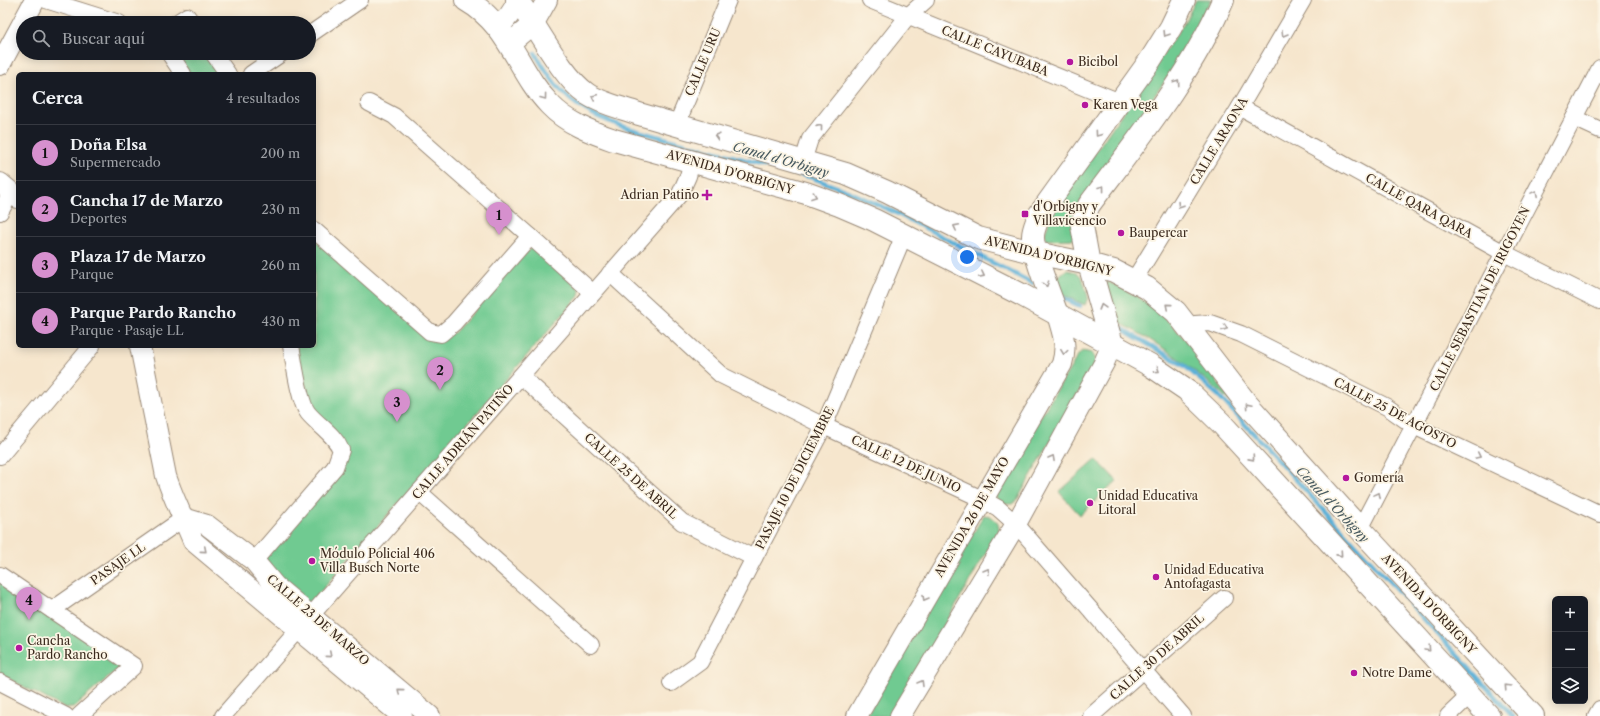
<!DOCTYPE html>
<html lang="es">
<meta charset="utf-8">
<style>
:root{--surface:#171b24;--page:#20242c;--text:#f1f3f6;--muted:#9ea1a6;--line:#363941;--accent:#d690ce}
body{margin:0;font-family:"Libre Caslon Text",serif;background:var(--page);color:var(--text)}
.controls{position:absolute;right:12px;bottom:12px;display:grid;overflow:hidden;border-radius:6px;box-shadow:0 2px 10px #0003}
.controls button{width:36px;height:36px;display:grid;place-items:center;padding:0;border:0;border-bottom:1px solid var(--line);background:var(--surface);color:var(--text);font:20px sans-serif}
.you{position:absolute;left:967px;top:257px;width:14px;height:14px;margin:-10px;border:3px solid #fff;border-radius:50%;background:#1a73e8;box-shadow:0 0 0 6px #1a73e833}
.badge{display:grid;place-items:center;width:26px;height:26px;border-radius:50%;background:var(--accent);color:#111;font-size:13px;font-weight:700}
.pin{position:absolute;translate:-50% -33px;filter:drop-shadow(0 1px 2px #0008)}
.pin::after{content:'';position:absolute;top:21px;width:14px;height:12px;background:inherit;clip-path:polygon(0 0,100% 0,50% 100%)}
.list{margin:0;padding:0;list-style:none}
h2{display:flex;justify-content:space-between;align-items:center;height:52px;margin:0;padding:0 16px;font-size:17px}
h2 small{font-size:13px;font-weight:400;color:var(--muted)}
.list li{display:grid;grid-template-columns:26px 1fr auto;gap:12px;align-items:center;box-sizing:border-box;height:56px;padding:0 16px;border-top:1px solid var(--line)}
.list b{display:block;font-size:15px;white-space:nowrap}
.list p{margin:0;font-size:13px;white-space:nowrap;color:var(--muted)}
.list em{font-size:13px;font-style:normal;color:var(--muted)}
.icon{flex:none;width:22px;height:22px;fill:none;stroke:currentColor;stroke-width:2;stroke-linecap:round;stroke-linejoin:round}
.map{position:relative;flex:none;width:1600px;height:716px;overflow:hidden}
.search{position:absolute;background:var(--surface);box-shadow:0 2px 10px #0003;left:16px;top:16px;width:300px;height:44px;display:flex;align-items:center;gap:10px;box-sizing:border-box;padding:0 14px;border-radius:22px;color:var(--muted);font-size:15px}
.panel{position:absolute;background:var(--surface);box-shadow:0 2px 10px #0003;left:16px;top:72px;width:300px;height:276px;border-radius:6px}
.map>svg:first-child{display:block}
.green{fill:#70ca91;stroke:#567a58}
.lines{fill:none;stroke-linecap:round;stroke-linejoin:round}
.stream{stroke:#5cb1d8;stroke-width:4.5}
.minor-casing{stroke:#988876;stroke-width:18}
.tertiary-casing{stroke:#988876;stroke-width:22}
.secondary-casing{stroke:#988876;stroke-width:24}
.minor{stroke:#fff;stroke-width:16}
.tertiary{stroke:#fff;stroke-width:20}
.secondary{stroke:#fff;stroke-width:22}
.oneway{stroke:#a79f9a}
.poi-dot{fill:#b5179e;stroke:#fcf5e5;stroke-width:1.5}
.labels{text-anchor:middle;stroke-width:3.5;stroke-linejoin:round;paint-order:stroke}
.street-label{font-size:12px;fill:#3b2a1e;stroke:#fcf5e5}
.poi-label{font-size:12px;fill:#3b2a1e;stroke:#fcf5e5;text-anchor:start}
.water-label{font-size:13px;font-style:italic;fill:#47595f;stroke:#fcf5e5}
</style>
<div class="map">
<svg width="1600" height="716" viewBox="0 0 1600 716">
<rect width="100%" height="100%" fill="#fcf5e5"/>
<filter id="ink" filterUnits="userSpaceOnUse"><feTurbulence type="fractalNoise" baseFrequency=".025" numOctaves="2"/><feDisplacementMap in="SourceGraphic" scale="8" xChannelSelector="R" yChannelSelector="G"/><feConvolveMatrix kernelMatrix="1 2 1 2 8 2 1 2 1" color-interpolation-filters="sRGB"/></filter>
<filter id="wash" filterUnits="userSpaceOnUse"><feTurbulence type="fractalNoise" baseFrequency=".012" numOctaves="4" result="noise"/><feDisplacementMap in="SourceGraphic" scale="16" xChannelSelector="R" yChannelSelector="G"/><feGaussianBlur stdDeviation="0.9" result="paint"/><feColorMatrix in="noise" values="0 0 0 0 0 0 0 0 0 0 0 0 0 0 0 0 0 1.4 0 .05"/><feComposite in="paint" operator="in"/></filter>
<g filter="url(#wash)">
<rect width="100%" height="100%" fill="#f6e6cd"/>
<g class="green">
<path d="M 1196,0 L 1211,0 L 1172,71 L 1107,162 L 1077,207 L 1075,239 L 1045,240 L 1045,233 L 1050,218 L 1183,25 Z"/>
<path d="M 176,53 L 207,53 L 221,74 L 190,74 Z"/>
<path d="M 314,239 L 427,336 L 454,333 L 528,251 L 533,248 L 580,289 L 579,296 L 309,605 L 278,577 L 265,558 L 344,459 L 311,409 L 296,346 L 314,346 Z"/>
<path d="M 1067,270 L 1076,272 L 1082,277 L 1088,297 L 1085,305 L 1059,293 C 1055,284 1057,274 1067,270 Z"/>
<path d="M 1105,281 C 1167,304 1196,352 1233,404 C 1198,371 1159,342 1116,321 Z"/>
<path d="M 1083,351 L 1092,353 L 1095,358 L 1094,366 L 1017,500 L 1012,504 L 1001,504 L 996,497 L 994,493 L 1079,354 Z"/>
<path d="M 1096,459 L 1117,481 L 1080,515 L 1059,492 Z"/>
<path d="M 984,515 C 993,516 999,521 999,530 L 892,716 L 866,716 Z"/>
<path d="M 0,580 L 116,660 L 119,668 L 73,708 L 64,708 L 0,674 Z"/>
</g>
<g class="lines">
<g class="stream">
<path d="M 535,53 C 541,63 547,73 554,82 C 574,110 605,121 637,131 L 810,177 L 850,192 L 894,212 L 1032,283"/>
<path d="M 1063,298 L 1080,306"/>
<path d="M 1121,328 L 1185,366 L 1219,396 L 1513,716"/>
</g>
</g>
</g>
<g filter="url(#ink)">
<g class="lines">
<g class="minor-casing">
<g id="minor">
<path d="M 46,0 L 119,23"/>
<path d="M 870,0 L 1120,102"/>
<path d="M 176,23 L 187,16 L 192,23"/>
<path d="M 309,35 L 360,0"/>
<path d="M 169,53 L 183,74"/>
<path d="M 213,53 L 228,74"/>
<path d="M 251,74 L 282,53"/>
<path d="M 369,103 L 394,116 L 530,236 L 593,293"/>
<path d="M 1240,107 L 1504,253 L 1600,301"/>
<path d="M 1574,118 L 1600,130"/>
<path d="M 677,124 L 728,0"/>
<path d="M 803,161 L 810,139 L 908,16 L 926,0"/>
<path d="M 0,212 L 11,193"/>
<path d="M 314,230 L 430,332 L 441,334 L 454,323 L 530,236"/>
<path d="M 610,273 L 721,375 L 824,426 L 982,499 L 998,508 L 1016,524 L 1183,716"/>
<path d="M 1134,280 L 1240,107 L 1303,0"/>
<path d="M 1189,328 L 1195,324 L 1210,323 L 1241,334 L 1387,407 L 1414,426 L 1600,514"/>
<path d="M 521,376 L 682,522 L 754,558"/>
<path d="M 0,456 L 92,346"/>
<path d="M 419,492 L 591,645"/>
<path d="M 1360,529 L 1600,68"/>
<path d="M 254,561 L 335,467 L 341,450 C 334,434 319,426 308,413 C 299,402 294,361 291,346"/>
<path d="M 0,575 L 134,666 L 79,716"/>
<path d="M 52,610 L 184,518"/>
<path d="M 0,682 L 66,716"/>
<path d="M 671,683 L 700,662 L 754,558 L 824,426 L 904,235"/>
<path d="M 223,716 L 680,194 L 688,176 L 692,162"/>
<path d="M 1091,716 L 1224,598"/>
<path d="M 1448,716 L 1470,695"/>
<path d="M 1596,716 L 1600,709"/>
</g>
</g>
<g class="tertiary-casing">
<g id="tertiary">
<path d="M 498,27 C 508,19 513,11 518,0"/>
<path d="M 510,43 L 534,23 L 547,0"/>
<path d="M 0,65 L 35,0"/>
<path d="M 0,183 L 18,198"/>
<path d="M 140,346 L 166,476 C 173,498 184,519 193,541 L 402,716"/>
<path d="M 184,518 L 207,525 L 254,561 L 275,586 L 430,716"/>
<path d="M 857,716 L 1062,364 C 1068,344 1062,333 1057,314"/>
<path d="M 900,716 L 1016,524 L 1104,363 L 1112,344"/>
</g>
</g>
<g class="secondary-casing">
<g id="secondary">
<path d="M 466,0 C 511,26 517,71 550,105 C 567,123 591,132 614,140 L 806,193 L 839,205 L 874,220 L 1022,295 L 1150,365 L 1187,390 L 1221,423 L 1489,716"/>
<path d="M 517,0 C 537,26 561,76 587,94 C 602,104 623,108 639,114 L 846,174 L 887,192 L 978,238 L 1036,253 L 1089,264 L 1114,271 L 1147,288 L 1176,312 L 1247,404 L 1360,529 L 1533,716"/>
<path d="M 1057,314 C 1051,298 1032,251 1033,236 C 1033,229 1037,222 1039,215 L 1151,59 L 1171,27 L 1184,0"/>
<path d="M 1112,344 L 1089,264 L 1082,226 L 1084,217 L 1089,205 C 1136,142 1192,73 1223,0"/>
</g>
</g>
<use href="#minor" class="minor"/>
<use href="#tertiary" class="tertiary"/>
<use href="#secondary" class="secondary"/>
</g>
<defs><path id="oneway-chevron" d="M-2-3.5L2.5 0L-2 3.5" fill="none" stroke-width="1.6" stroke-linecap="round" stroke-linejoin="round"/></defs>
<g class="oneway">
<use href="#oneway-chevron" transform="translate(1166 34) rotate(122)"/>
<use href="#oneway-chevron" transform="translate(1284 34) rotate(121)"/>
<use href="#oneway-chevron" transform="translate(1177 82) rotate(-56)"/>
<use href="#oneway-chevron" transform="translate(544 97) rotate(53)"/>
<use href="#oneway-chevron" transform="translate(594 97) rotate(-155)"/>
<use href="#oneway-chevron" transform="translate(820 127) rotate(-51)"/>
<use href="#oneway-chevron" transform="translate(1098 134) rotate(126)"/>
<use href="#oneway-chevron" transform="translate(717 136) rotate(-164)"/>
<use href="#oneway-chevron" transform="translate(1102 188) rotate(-53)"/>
<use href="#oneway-chevron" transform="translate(1535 193) rotate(-62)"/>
<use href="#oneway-chevron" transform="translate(814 196) rotate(20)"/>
<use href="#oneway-chevron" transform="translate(1180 205) rotate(122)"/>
<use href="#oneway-chevron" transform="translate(956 227) rotate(-153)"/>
<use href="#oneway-chevron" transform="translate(982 275) rotate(27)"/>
<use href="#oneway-chevron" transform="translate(1046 284) rotate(71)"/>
<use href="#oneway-chevron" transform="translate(1168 306) rotate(-139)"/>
<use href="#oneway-chevron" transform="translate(1102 307) rotate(-106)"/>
<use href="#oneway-chevron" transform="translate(1225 328) rotate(20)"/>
<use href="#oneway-chevron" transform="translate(1064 352) rotate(98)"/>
<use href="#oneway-chevron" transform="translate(1157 370) rotate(34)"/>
<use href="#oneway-chevron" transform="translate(1248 406) rotate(-131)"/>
<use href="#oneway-chevron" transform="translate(1478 456) rotate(25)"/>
<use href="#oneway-chevron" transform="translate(1052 458) rotate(-61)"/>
<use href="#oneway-chevron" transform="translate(1252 458) rotate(48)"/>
<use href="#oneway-chevron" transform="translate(1378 495) rotate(-62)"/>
<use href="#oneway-chevron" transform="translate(204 550) rotate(40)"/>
<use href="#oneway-chevron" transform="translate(1340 554) rotate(48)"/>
<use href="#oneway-chevron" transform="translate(987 571) rotate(-59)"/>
<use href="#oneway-chevron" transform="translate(925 598) rotate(120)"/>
<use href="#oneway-chevron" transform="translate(1428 649) rotate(47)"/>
<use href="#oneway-chevron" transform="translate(329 655) rotate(40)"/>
<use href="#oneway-chevron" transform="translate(921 683) rotate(-59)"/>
<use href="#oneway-chevron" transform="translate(1507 687) rotate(-133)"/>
<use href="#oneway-chevron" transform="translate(400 691) rotate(-140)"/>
</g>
</g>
<g class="poi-dot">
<circle cx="1070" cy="62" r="4"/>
<circle cx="1085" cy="105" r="4"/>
<path d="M705 189h4v4h4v4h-4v4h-4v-4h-4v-4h4z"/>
<rect x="1021" y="210" width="8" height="8" rx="2"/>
<circle cx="1121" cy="233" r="4"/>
<circle cx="1346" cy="478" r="4"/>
<circle cx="1090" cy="503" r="4"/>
<circle cx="312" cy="561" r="4"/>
<circle cx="1156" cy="577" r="4"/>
<circle cx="19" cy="648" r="4"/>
<circle cx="1354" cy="673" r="4"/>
</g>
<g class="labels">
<g class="street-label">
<text transform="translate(995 51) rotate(22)" y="4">CALLE CAYUBABA</text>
<text transform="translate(703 62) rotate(-67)" y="4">CALLE URU</text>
<text transform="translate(1219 141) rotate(-59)" y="4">CALLE ARAONA</text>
<text transform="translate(730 172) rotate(16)" y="4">AVENIDA D'ORBIGNY</text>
<text transform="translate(1419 206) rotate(29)" y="4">CALLE QARA QARA</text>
<text transform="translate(1049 256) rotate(14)" y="4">AVENIDA D'ORBIGNY</text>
<text transform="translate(1480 299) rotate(-63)" y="4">CALLE SEBASTIAN DE IRIGOYEN</text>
<text transform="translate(1395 413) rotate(28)" y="4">CALLE 25 DE AGOSTO</text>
<text transform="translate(463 442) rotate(-49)" y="4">CALLE ADRIÁN PATIÑO</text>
<text transform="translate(906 464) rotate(25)" y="4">CALLE 12 DE JUNIO</text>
<text transform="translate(631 476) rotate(42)" y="4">CALLE 25 DE ABRIL</text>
<text transform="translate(795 478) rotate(-63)" y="4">PASAJE 10 DE DICIEMBRE</text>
<text transform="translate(972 517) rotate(-60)" y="4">AVENIDA 26 DE MAYO</text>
<text transform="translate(118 564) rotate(-35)" y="4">PASAJE LL</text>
<text transform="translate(1429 604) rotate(47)" y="4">AVENIDA D'ORBIGNY</text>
<text transform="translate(318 620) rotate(41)" y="4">CALLE 23 DE MARZO</text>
<text transform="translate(1157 657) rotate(-42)" y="4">CALLE 30 DE ABRIL</text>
</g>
<g class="poi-label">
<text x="1078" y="66">Bicibol</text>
<text x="1093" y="109">Karen Vega</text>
<text x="699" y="199" text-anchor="end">Adrian Patiño</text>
<text x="1033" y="211">d'Orbigny y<tspan x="1033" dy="14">Villavicencio</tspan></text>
<text x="1129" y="237">Baupercar</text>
<text x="1354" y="482">Gomería</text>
<text x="1098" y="500">Unidad Educativa<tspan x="1098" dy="14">Litoral</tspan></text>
<text x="320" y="558">Módulo Policial 406<tspan x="320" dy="14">Villa Busch Norte</tspan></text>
<text x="1164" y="574">Unidad Educativa<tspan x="1164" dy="14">Antofagasta</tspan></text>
<text x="27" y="645">Cancha<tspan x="27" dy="14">Pardo Rancho</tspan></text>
<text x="1362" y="677">Notre Dame</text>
</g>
<g class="water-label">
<text transform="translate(781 159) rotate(16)" y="5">Canal d'Orbigny</text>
<text transform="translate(1333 504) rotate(47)" y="5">Canal d'Orbigny</text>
</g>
</g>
</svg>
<div class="controls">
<button>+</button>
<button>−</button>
<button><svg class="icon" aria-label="layers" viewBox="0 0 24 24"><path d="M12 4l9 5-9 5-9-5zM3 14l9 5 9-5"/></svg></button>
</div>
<div class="you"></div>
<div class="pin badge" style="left:499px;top:235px">1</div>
<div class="pin badge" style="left:440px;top:390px">2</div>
<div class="pin badge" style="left:397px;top:422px">3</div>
<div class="pin badge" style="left:29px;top:620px">4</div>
<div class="search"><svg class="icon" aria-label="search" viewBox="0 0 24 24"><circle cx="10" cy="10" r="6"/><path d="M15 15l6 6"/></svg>Buscar aquí</div>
<section class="panel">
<h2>Cerca<small>4 resultados</small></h2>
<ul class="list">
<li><span class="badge">1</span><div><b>Doña Elsa</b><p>Supermercado</p></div><em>200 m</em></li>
<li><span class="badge">2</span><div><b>Cancha 17 de Marzo</b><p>Deportes</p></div><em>230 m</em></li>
<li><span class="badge">3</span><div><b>Plaza 17 de Marzo</b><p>Parque</p></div><em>260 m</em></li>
<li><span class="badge">4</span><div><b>Parque Pardo Rancho</b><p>Parque · Pasaje LL</p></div><em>430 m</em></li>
</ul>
</section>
</div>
